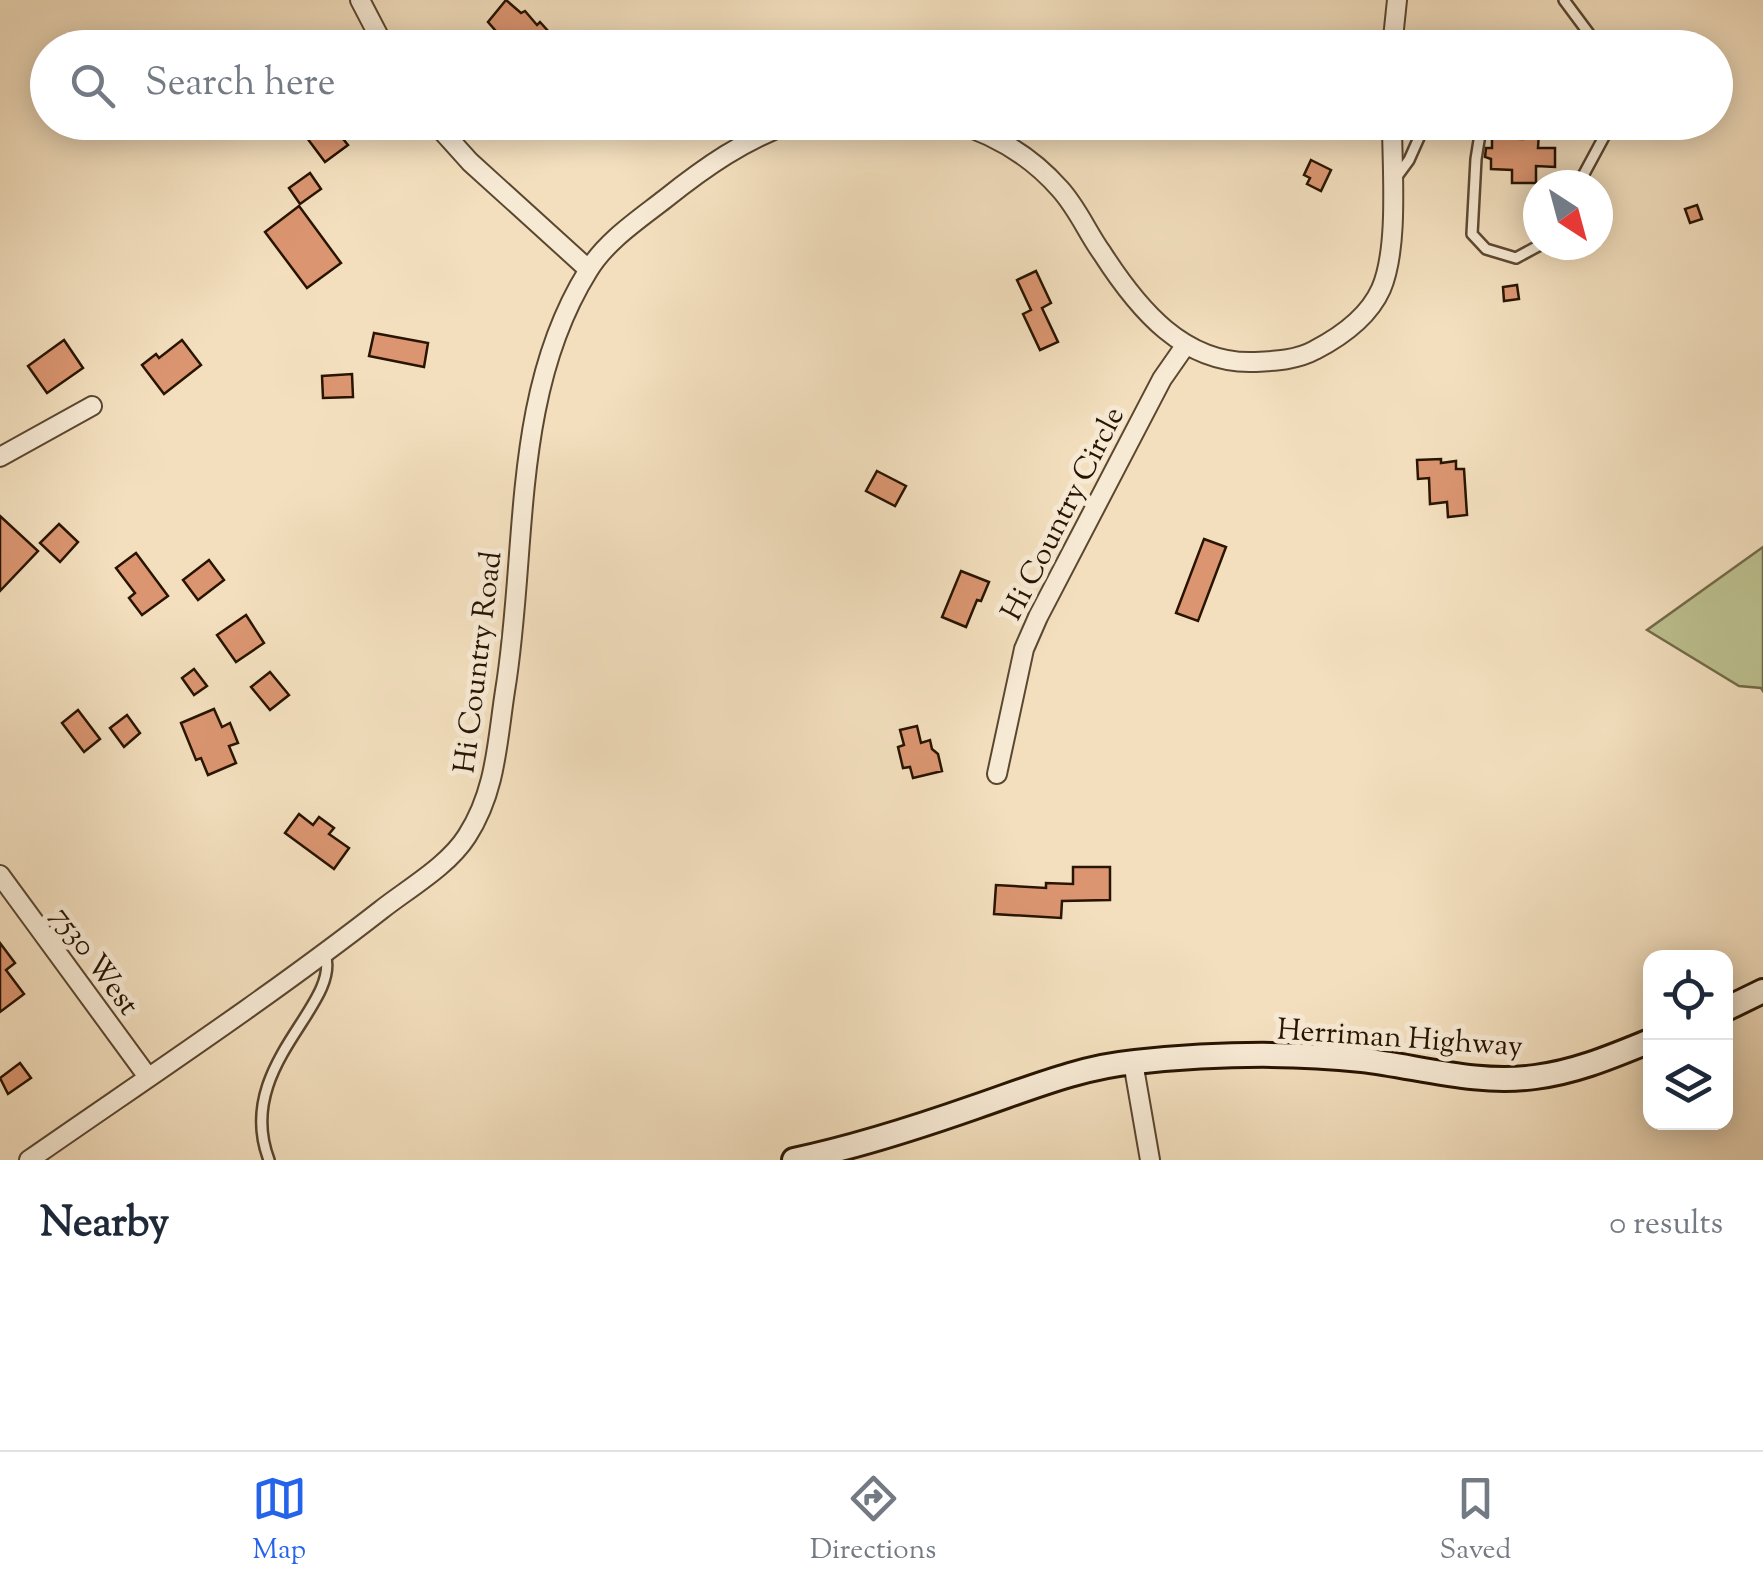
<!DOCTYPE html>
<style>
:root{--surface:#fff;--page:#f2f2f3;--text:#1f2937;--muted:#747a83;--line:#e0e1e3;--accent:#2563eb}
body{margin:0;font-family:"Sorts Mill Goudy",serif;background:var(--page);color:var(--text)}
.controls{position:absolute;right:30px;bottom:30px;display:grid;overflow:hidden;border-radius:20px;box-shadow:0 5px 25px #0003}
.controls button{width:90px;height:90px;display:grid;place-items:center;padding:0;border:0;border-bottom:2px solid var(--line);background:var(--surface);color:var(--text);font:50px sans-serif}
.compass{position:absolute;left:1523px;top:170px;width:90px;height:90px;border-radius:50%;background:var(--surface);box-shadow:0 5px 25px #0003;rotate:144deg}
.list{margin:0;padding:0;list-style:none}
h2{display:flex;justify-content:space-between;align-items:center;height:130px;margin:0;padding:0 40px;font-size:42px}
h2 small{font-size:32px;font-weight:400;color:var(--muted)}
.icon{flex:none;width:55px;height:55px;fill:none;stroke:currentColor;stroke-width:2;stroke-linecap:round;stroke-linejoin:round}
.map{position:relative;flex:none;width:1763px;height:1160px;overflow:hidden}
.search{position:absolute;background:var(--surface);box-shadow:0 5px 25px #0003;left:30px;right:30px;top:30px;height:110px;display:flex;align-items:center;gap:25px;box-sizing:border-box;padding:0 35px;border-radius:55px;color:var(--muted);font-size:38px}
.sheet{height:290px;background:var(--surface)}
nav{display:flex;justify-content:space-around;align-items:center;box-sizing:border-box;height:140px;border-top:2px solid var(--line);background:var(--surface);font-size:28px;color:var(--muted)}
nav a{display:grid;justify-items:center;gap:5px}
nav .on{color:var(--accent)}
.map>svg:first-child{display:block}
.green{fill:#bdc190;stroke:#726a48;stroke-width:2.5}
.building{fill:#db9671;stroke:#281401;stroke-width:2.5}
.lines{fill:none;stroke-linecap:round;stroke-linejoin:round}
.lane-casing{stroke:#5b4730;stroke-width:14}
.street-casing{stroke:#5b4730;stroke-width:22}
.secondary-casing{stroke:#281401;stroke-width:28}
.lane{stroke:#f7ead5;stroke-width:9}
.street{stroke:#f7ead5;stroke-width:18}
.secondary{stroke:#f7ead5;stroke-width:22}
.labels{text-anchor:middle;stroke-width:10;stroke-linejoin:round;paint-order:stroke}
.street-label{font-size:30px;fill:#281401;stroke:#f7ead5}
</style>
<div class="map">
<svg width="1763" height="1160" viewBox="0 0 1763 1160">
<rect width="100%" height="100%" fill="#f3dfbe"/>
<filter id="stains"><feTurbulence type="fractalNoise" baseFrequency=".002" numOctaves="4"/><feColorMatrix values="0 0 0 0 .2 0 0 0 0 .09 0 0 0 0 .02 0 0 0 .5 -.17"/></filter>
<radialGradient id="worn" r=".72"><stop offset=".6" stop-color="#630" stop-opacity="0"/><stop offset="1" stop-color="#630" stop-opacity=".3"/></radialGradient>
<path class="green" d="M 1763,547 L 1763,691 L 1761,688 L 1739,686 L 1647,630 Z"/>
<g class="building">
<path d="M 506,0 L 521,13 L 525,11 L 537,25 L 540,22 L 557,41 L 550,48 L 519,48 L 514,42 L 509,46 L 488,22 Z"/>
<path d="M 319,122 L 341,122 L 347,130 L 340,135 L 348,145 L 325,162 L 304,134 Z"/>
<path d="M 1524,132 L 1539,132 L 1538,148 L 1555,148 L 1555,167 L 1536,166 L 1536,183 L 1512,183 L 1512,170 L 1491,169 L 1491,159 L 1485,157 L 1486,148 L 1492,148 L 1492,138 L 1523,139 Z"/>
<path d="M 1311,160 L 1331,170 L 1321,191 L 1307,184 L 1310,178 L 1304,175 Z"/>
<path d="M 310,173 L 321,189 L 300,204 L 289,188 Z"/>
<path d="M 1697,205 L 1702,219 L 1690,223 L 1685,209 Z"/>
<path d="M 299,206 L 341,263 L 307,288 L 265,232 Z"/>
<path d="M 1036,271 L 1051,303 L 1042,308 L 1058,342 L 1040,350 L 1023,314 L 1031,310 L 1017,280 Z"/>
<path d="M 1517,285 L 1519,299 L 1504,301 L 1503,287 Z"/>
<path d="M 374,333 L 428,343 L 424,367 L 369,356 Z"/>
<path d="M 64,340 L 83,368 L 47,393 L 28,366 Z"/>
<path d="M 182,340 L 201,365 L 164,394 L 142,365 L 156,354 L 159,358 Z"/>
<path d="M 352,374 L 353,397 L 323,398 L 322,376 Z"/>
<path d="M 1441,459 L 1441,463 L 1456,461 L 1456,469 L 1464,469 L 1467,515 L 1448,517 L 1447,502 L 1430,504 L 1429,478 L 1418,479 L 1417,460 Z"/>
<path d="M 877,471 L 906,486 L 895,506 L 866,491 Z"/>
<path d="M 0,516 L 38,551 L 0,591 Z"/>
<path d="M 59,524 L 78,542 L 60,562 L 40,543 Z"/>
<path d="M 1204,539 L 1226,547 L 1198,621 L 1176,613 Z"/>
<path d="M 136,553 L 168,596 L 142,615 L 129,598 L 135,593 L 116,568 Z"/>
<path d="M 209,560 L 224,580 L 198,600 L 183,580 Z"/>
<path d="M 961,571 L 989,582 L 981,601 L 977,600 L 966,627 L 942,617 Z"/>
<path d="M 246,615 L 264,643 L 236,662 L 217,635 Z"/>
<path d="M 194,669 L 207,686 L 194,695 L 182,678 Z"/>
<path d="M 270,672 L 289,695 L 270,710 L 251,687 Z"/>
<path d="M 214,709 L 222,727 L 230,723 L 238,743 L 229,746 L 236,763 L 208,775 L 201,758 L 196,760 L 181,723 Z"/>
<path d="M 78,710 L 100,739 L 84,752 L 62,723 Z"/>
<path d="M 127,715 L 140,733 L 124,747 L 110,728 Z"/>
<path d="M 917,726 L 921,743 L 930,740 L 932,749 L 938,754 L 942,771 L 913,778 L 910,767 L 903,768 L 898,747 L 904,745 L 900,730 Z"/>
<path d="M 299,814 L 313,825 L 319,817 L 334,828 L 329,834 L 349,848 L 334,869 L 285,833 Z"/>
<path d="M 1073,867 L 1110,867 L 1110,900 L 1062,901 L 1061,918 L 994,914 L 996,885 L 1046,888 L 1046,883 L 1073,884 Z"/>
<path d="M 0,943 L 15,963 L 6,970 L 24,994 L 0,1012 Z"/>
<path d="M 20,1063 L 31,1078 L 8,1094 L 0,1078 Z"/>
</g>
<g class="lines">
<g class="lane-casing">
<g id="lane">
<path d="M 1564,0 L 1590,35 L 1593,48"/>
<path d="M 1482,122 L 1476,159 L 1472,234 L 1486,249 L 1516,258 L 1540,245"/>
<path d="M 1395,179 L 1409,160 L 1426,122"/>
<path d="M 1578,185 L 1612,122"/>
<path d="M 269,1160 C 233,1066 342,1005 325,954"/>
</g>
</g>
<g class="street-casing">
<g id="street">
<path d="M 360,0 L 385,48"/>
<path d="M 1392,48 L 1397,0"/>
<path d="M 434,122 L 470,162 L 588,269"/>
<path d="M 952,122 C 994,134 1031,156 1060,189 C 1078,209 1087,232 1102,253 C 1138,309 1184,365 1255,362 C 1275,361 1297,360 1315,350 C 1340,337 1368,318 1381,289 C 1399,248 1392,168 1392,122"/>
<path d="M 0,457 L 92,406"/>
<path d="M 997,774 L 1024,649 L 1038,617 L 1162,379 L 1185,346"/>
<path d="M 0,875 L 148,1077"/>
<path d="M 1133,1062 L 1150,1160"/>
<path d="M 29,1160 C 147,1078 268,998 381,910 C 409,888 448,866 467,836 C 496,791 497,743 505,691 C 528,553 510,396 588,271 C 605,242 638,220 665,199 C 705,167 745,139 794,122"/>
</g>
</g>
<g class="secondary-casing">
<g id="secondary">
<path d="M 1726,1009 L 1763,991"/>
<path d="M 794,1160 C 856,1147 915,1128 975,1107 C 1028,1089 1080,1067 1135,1062 C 1210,1054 1288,1052 1362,1060 C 1420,1067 1477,1085 1535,1077 C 1576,1072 1613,1056 1650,1041"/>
</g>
</g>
<use href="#lane" class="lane"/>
<use href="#street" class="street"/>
<use href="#secondary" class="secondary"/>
</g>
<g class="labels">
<g class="street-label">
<text transform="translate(1062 513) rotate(-63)" y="10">Hi Country Circle</text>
<text transform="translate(477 662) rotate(-83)" y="10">Hi Country Road</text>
<text transform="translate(96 960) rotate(54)" y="10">7530 West</text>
<text transform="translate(1400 1037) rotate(4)" y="10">Herriman Highway</text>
</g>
</g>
<rect width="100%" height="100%" filter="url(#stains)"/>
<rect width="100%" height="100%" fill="url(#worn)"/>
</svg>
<div class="controls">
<button><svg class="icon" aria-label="locate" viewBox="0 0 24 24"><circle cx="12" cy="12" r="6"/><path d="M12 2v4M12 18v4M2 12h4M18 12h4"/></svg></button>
<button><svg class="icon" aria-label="layers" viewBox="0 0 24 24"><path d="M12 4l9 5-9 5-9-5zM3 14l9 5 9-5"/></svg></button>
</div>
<svg class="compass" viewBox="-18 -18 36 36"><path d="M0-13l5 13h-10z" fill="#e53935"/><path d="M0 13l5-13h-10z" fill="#747a83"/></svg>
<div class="search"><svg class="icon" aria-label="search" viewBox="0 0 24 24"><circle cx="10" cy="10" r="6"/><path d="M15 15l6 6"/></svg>Search here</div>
</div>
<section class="sheet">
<h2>Nearby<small>0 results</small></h2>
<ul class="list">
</ul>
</section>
<nav>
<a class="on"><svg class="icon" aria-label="map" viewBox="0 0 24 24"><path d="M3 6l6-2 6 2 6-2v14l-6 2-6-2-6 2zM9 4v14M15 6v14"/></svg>Map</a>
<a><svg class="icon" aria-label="directions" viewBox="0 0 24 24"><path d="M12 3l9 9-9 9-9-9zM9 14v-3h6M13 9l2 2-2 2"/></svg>Directions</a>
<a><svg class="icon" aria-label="saved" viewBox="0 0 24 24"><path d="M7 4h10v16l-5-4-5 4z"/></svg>Saved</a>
</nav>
